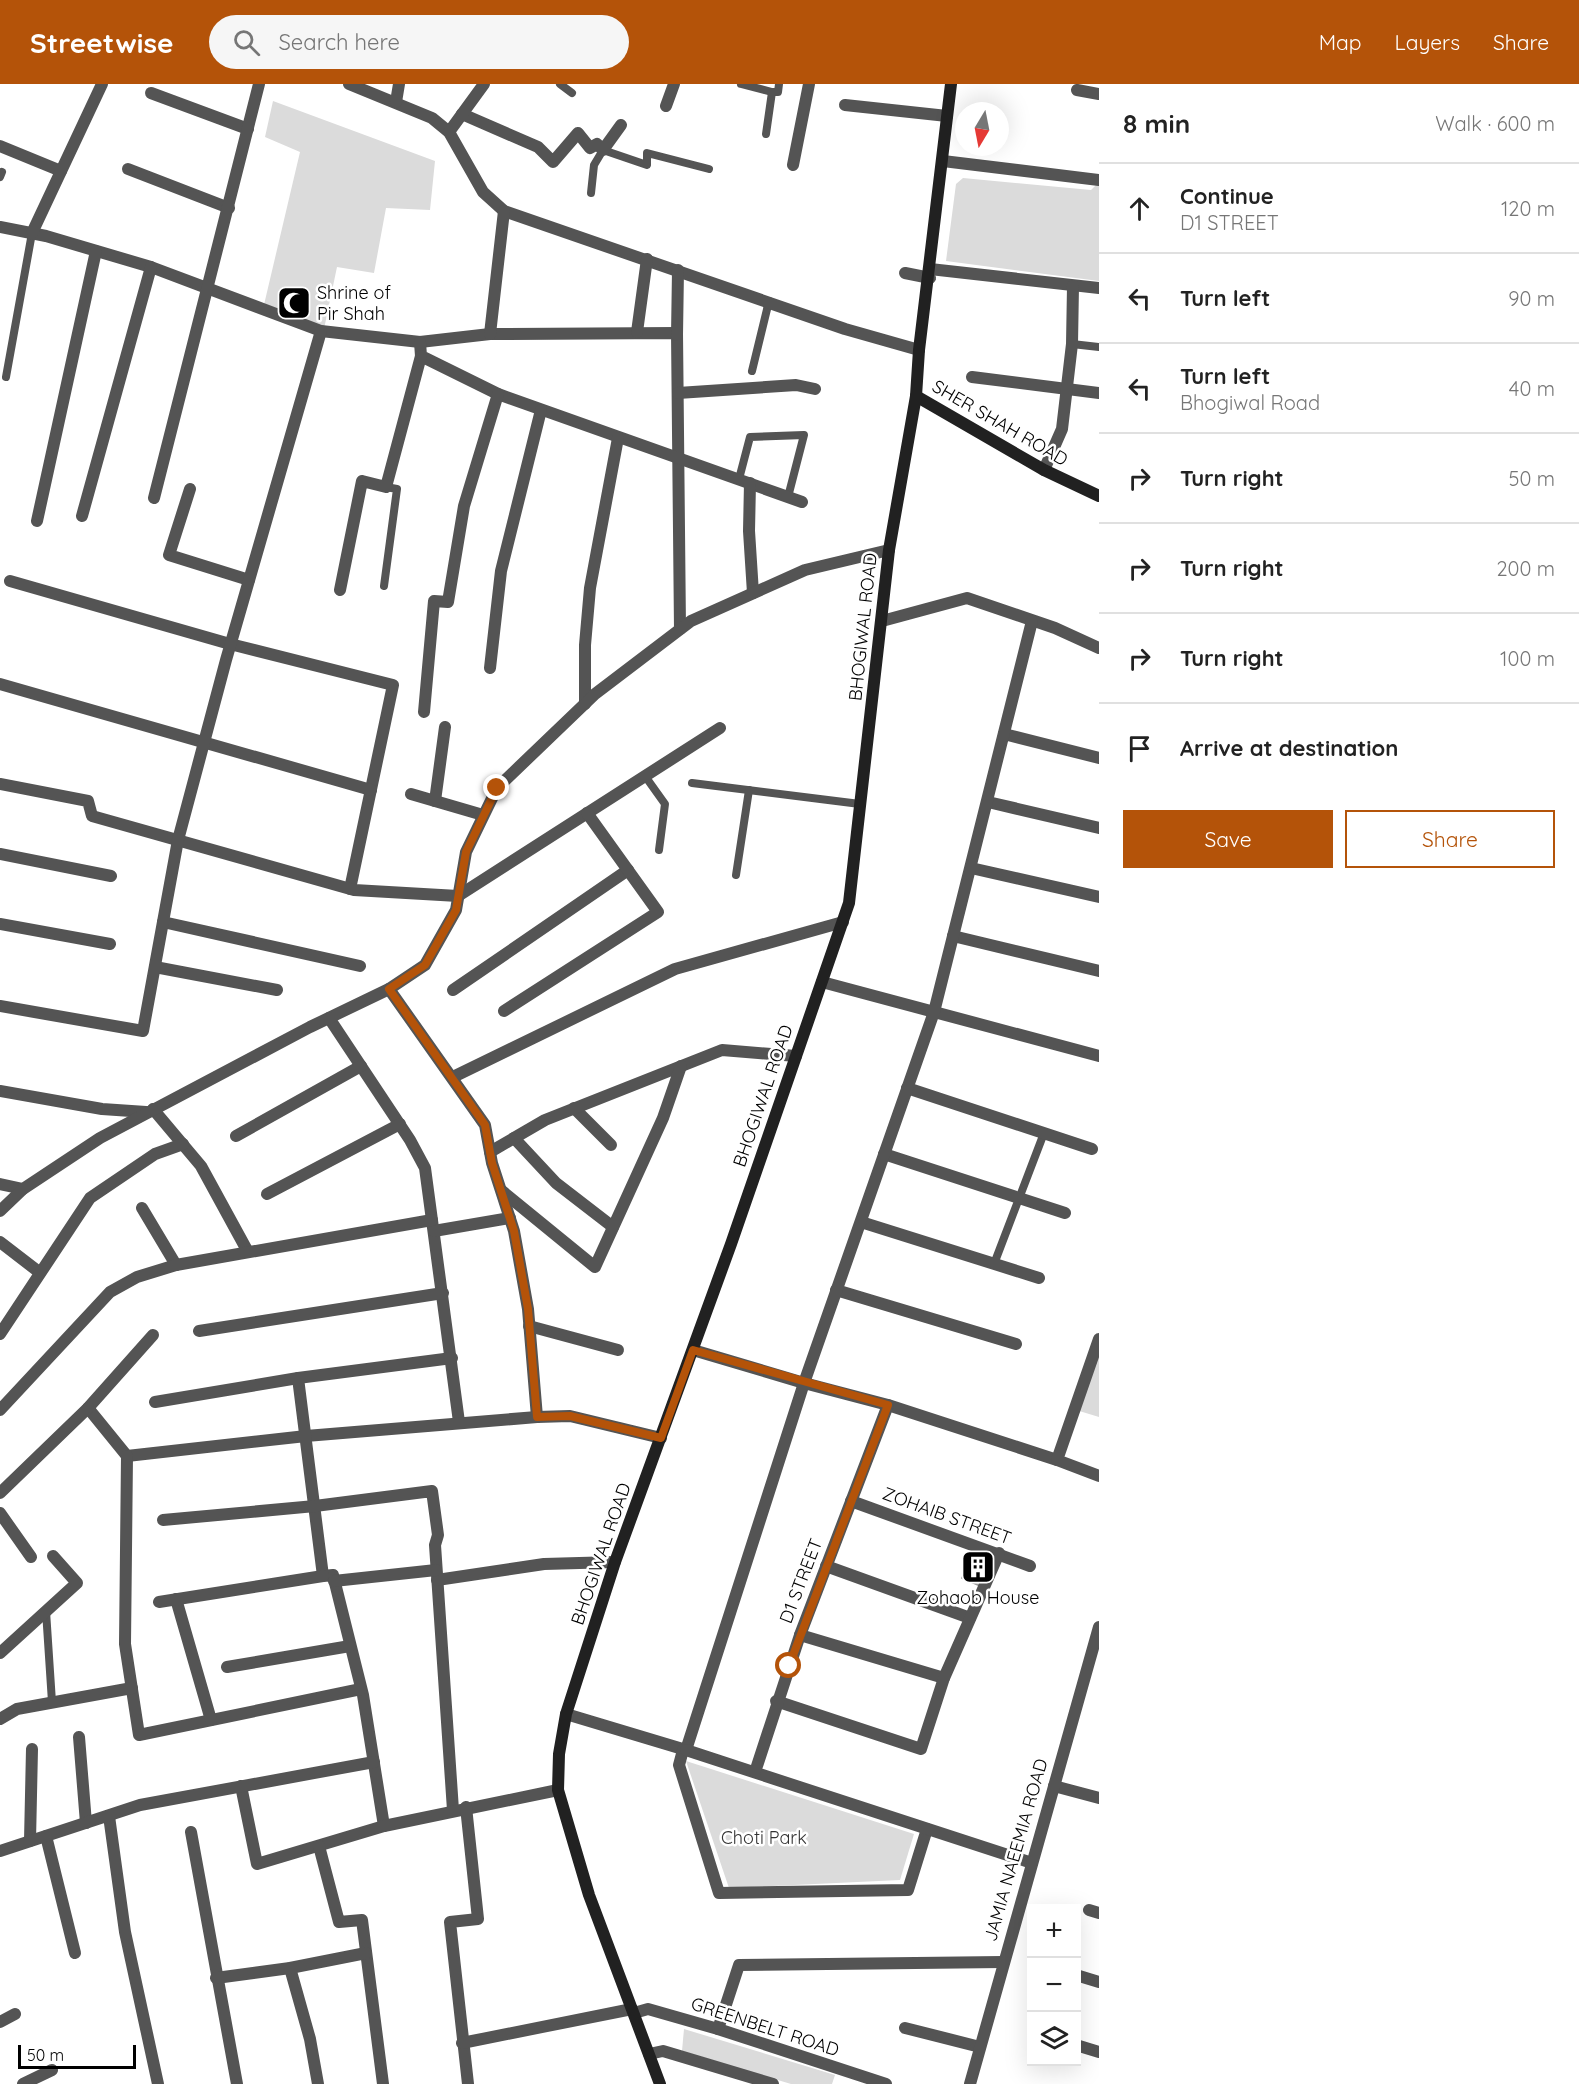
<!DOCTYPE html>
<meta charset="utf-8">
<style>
:root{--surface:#fff;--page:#f6f6f6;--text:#222;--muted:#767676;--line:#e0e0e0;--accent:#b45309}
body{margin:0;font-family:Quicksand,sans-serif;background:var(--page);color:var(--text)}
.controls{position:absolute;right:18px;bottom:18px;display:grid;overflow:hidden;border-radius:0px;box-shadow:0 6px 24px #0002}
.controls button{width:54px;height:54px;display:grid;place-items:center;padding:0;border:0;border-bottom:2px solid var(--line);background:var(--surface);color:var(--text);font:30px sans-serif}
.compass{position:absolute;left:955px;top:18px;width:54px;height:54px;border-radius:50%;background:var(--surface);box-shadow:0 6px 24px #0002;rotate:190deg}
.scale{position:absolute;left:18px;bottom:15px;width:118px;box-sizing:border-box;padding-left:6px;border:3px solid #000;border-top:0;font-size:16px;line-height:21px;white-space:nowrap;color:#000;-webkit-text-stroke:4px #fff;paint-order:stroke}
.stop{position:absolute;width:18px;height:18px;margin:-14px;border:4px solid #b45309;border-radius:50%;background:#fff}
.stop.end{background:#b45309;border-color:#fff;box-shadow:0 2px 6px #0008}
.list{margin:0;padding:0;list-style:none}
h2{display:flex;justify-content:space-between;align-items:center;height:78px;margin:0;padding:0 24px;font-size:26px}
h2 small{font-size:20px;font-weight:400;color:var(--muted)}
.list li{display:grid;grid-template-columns:39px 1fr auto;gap:18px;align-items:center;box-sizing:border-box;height:90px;padding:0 24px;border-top:2px solid var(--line)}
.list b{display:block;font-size:22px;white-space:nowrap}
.list p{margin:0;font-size:20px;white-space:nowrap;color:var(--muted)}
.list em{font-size:20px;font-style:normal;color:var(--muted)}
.actions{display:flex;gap:12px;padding:18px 24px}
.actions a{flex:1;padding:14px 0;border:2px solid var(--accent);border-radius:0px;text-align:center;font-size:21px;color:var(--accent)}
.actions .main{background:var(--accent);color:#fff}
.icon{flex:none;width:33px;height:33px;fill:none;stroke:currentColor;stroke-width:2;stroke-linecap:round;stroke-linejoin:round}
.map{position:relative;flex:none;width:1099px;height:2000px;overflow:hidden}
header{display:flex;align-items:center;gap:36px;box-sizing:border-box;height:84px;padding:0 30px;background:var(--accent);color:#fff}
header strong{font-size:28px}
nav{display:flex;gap:33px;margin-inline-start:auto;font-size:21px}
.search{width:420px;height:54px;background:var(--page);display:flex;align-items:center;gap:15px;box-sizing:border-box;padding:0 21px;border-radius:33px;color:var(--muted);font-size:22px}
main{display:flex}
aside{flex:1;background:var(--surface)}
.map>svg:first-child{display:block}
.green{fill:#dbdbdb}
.building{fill:#c4c4c4;stroke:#989898;stroke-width:1.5}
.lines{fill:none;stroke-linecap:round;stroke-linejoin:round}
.service{stroke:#545454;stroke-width:8}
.minor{stroke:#545454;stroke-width:12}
.tertiary{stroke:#545454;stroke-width:12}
.secondary{stroke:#212121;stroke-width:12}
.route{stroke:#b45309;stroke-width:8}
.labels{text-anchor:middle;stroke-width:5;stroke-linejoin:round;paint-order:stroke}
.poi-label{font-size:18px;fill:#000;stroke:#fff;text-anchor:start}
.street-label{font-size:18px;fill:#000;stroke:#fff}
.park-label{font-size:18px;fill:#323232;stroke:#fff}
</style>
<header>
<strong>Streetwise</strong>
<div class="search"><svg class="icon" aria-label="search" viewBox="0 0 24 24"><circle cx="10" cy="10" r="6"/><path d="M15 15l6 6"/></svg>Search here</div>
<nav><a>Map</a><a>Layers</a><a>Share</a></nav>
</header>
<main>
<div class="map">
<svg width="1099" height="2000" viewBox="0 0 1099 2000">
<rect width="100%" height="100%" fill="#fff"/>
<g class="green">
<path d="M 273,17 L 435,77 L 430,126 L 386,124 L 374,189 L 337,183 L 324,245 L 263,225 L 300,68 L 265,53 Z"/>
<path d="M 963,94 L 1091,106 L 1096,101 L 1099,101 L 1099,197 L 946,177 L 956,100 Z"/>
<path d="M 1099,1255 L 1099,1333 L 1076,1326 Z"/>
<path d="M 686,1677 L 914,1750 L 900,1796 L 729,1804 Z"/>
<path d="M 684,1945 L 835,1991 L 832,2000 L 791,2000 L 682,1967 Z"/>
</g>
<g class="building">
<path d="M 284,204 L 309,211 L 303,233 L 278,226 Z"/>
<path d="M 974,1466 L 995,1472 L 980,1502 L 962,1494 Z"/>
</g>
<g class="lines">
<g class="service">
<path d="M 560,0 L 572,9"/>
<path d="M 741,0 L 772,8"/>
<path d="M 766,50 L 772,8 L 778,8 L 779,0"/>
<path d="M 0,93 L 2,88"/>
<path d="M 591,109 L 594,81 L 603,66 L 647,81 L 647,69 L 709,85"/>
<path d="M 1072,260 L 1099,263"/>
<path d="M 752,287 L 769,217"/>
<path d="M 6,293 L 32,149"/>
<path d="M 739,395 L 750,353 L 804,351 L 788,413"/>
<path d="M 384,502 L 397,405 L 386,403"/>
<path d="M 645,692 L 665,720 L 659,766"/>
<path d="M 692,699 L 860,720"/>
<path d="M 736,791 L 749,706"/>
<path d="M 994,1180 L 1044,1049"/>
<path d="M 46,1527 L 52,1618"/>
</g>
<g class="minor">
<path d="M 349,0 L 432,34 L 449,48 L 483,108 L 504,127 L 845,245 L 919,266"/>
<path d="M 1077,6 L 1099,10"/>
<path d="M 151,9 L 248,45"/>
<path d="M 396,18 L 399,0"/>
<path d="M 845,21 L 947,32"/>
<path d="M 666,22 L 674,0"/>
<path d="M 462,30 L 538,63 L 553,78 L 578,49 L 590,64 L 597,60 L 603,66 L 621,41"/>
<path d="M 449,48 L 484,0"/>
<path d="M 0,62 L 61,87"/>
<path d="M 943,77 L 1099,96"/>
<path d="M 793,81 L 809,0"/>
<path d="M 128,85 L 229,124"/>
<path d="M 0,143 L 46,152 L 151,183 L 321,247 L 420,258 L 490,250 L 677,249 L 680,545"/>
<path d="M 32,149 L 102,0"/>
<path d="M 930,185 L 1099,204"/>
<path d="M 905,189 L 930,194"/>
<path d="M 637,248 L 647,175"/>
<path d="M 490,250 L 504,127"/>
<path d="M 677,251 L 678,186"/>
<path d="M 420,258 L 421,272 L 498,310 L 802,418"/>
<path d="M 972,293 L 1099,309"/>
<path d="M 678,309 L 796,301 L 815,305"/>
<path d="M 1044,386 L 1062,345 L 1072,260 L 1073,202"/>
<path d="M 750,399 L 749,447 L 753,509"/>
<path d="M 190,405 L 169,471 L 249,496"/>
<path d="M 154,414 L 259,0"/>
<path d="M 82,432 L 151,183"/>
<path d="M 37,437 L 96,167"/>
<path d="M 10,497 L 230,560 L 393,601 L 350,805"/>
<path d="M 340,506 L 362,397 L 386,403 L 421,272"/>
<path d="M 882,537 L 967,514 L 1055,544 L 1099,564"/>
<path d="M 490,584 L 501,487 L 541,326"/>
<path d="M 0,600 L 371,706"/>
<path d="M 585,620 L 585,561 L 590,504 L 618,354"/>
<path d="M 424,628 L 434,517 L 448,518 L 464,422 L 498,310"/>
<path d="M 1004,650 L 1099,674"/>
<path d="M 0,700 L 88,717 L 92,732 L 354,806 L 458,812 L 720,644"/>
<path d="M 411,710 L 483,731"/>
<path d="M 435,717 L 445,643"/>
<path d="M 988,718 L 1099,744"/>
<path d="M 0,770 L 111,792"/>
<path d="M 971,784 L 1099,813"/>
<path d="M 163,838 L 360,882"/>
<path d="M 0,840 L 110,860"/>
<path d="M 953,852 L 1099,887"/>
<path d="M 155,883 L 277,906"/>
<path d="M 822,898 L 1099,972"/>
<path d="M 389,905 L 485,1041 L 492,1079 L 514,1147 L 528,1225 L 537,1333"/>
<path d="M 453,906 L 628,786"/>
<path d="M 0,922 L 143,947 L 178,756 L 226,576 L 321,247"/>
<path d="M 504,927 L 658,828 L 587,729"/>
<path d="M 329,934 L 410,1056 L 425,1084 L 459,1338"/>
<path d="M 453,993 L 675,885 L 843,838"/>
<path d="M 907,1004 L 1092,1065"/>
<path d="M 0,1007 L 102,1025 L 146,1028"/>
<path d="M 574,1024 L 611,1061"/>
<path d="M 153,1025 L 201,1082 L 248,1168"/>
<path d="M 236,1052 L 361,982"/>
<path d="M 514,1054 L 556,1099 L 613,1143"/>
<path d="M 490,1068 L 545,1036 L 722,966 L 796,972"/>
<path d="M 884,1070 L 1065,1129"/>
<path d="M 0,1100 L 23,1105"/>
<path d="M 502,1107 L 595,1183 L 663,1034 L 681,982"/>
<path d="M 267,1110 L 400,1040"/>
<path d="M 142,1124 L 176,1181"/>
<path d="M 0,1127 L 23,1105 L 100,1054 L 310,943 L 389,905 L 425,881 L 456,826 L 466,768 L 497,704 L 595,610 L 691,537 L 805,486 L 889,466"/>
<path d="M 861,1138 L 1039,1194"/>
<path d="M 434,1147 L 510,1134"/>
<path d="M 0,1158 L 39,1188"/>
<path d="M 836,1206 L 1016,1260"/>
<path d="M 529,1242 L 618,1266"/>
<path d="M 199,1247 L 443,1209"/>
<path d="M 0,1250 L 90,1114 L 155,1070 L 183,1060"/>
<path d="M 153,1251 L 88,1324 L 127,1372 L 306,1352 L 537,1333 L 570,1332 L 661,1354"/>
<path d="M 693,1266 L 804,1299 L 934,928 L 1032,537"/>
<path d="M 298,1294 L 323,1492 L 333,1491 L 363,1611 L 384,1742"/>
<path d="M 155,1318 L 298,1294 L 452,1274"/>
<path d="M 0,1326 L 110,1208 L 137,1193 L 176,1181 L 432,1136"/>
<path d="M 127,1372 L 125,1560 L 139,1651 L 361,1605"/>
<path d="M 0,1409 L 88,1324"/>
<path d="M 851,1417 L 1030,1482"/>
<path d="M 0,1429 L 31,1473"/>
<path d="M 163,1436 L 315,1422 L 432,1407 L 438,1451 L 435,1461 L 453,1726"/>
<path d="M 826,1482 L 970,1534"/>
<path d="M 437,1496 L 544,1480 L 615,1478"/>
<path d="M 334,1497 L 436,1486"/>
<path d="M 176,1515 L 211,1636"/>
<path d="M 159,1518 L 323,1492"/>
<path d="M 800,1551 L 944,1594"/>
<path d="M 0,1569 L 77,1499 L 53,1472"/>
<path d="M 227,1583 L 350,1562"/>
<path d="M 776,1617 L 921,1665 L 944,1594 L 999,1469"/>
<path d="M 566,1630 L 686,1666 L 804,1299 L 888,1321 L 1057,1376"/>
<path d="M 0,1635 L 17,1625 L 132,1604"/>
<path d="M 79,1653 L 86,1739"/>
<path d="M 683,1666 L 679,1681 L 719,1809 L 908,1806 L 927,1745"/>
<path d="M 686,1666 L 1032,1779"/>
<path d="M 755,1688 L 800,1551 L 888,1321"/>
<path d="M 241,1702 L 257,1780 L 384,1742 L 558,1706"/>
<path d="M 466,1723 L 478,1835 L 450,1838 L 468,2000"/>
<path d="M 109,1732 L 125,1848 L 158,2000"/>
<path d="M 191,1748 L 237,2000"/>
<path d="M 46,1752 L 75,1869"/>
<path d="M 30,1757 L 32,1665"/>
<path d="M 319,1762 L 339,1838 L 362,1836 L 383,2000"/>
<path d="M 0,1767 L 140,1721 L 374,1678"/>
<path d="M 1089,1826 L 1099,1829"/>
<path d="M 290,1884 L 310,1955 L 318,2000"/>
<path d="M 1076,1891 L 1099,1898"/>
<path d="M 216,1894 L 290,1884 L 366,1869"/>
<path d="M 634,1929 L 648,1925 L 718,1945 L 886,2000"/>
<path d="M 0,1938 L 15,1930"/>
<path d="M 905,1944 L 980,1963"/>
<path d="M 718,1945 L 739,1881 L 1003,1878"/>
<path d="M 462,1959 L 632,1925"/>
<path d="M 1076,1961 L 1099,1968"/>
<path d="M 649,1970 L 663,1967 L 773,2000"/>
<path d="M 23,2000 L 52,1986"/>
</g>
<g class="tertiary">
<path d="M 1099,1255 L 1057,1376 L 1099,1392"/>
<path d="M 1054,1702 L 1099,1714"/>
<path d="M 970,2000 L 1099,1543"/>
</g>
<g class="secondary">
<path d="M 916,312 L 1044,386 L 1099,412"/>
<path d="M 660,2000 L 589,1811 L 558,1706 L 559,1670 L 566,1630 L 615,1478 L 731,1160 L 849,819 L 889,466 L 916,312 L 919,266 L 951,0"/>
</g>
</g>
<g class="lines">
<path class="route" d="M 497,704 L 466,768 L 456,826 L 425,881 L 389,905 L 485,1041 L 492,1079 L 514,1147 L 528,1225 L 537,1333 L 570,1332 L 661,1354 L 693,1266 L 888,1321 L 789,1582"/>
</g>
<defs>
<g id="mosque-square" transform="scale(1.725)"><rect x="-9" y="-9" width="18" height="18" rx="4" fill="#000" stroke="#fff"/><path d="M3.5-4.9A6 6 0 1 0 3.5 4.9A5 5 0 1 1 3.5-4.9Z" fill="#fff"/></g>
<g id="building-square" transform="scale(1.725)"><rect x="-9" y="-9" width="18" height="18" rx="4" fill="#000" stroke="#fff"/><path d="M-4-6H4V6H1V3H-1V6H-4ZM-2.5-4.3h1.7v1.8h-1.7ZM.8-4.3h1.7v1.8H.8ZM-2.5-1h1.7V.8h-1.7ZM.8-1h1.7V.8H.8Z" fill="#fff"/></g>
</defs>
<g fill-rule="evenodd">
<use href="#mosque-square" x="294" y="219"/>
<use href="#building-square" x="978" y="1483"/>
</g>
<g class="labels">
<g class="poi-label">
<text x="317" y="215">Shrine of<tspan x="317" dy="21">Pir Shah</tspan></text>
<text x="978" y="1520" text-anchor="middle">Zohaob House</text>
</g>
<g class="street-label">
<text transform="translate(1000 339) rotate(30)" y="6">SHER SHAH ROAD</text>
<text transform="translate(863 543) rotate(-84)" y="6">BHOGIWAL ROAD</text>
<text transform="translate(763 1012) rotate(-71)" y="6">BHOGIWAL ROAD</text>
<text transform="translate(947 1432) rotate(20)" y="6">ZOHAIB STREET</text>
<text transform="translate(601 1470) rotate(-71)" y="6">BHOGIWAL ROAD</text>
<text transform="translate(801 1497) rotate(-69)" y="6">D1 STREET</text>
<text transform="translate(1016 1766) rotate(-74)" y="6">JAMIA NAEEMIA ROAD</text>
<text transform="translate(765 1943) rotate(18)" y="6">GREENBELT ROAD</text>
</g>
<g class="park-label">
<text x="764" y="1760">Choti Park</text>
</g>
</g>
</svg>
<div class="controls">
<button>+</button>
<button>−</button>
<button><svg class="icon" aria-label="layers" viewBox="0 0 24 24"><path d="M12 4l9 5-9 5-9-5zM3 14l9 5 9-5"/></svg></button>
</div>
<svg class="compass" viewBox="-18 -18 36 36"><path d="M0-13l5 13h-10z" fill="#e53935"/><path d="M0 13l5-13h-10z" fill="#767676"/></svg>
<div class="scale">50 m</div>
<div class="stop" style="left:789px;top:1582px"></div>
<div class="stop end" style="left:497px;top:704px"></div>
</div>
<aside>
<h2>8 min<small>Walk · 600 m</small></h2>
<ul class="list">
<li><svg class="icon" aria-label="ahead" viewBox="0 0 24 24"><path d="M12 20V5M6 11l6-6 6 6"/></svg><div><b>Continue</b><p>D1 STREET</p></div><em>120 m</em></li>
<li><svg class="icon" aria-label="left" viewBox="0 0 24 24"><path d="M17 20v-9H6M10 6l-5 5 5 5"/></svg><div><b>Turn left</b></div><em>90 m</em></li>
<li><svg class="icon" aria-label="left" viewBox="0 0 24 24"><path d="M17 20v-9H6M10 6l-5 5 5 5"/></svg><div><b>Turn left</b><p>Bhogiwal Road</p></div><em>40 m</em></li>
<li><svg class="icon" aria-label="right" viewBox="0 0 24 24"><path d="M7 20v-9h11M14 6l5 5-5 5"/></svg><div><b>Turn right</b></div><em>50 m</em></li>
<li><svg class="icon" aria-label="right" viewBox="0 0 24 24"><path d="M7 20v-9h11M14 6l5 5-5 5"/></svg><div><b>Turn right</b></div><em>200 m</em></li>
<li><svg class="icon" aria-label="right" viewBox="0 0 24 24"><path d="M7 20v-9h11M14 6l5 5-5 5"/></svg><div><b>Turn right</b></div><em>100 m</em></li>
<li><svg class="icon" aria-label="arrive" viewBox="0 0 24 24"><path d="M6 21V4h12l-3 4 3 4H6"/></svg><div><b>Arrive at destination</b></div></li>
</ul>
<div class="actions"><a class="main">Save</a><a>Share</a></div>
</aside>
</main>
